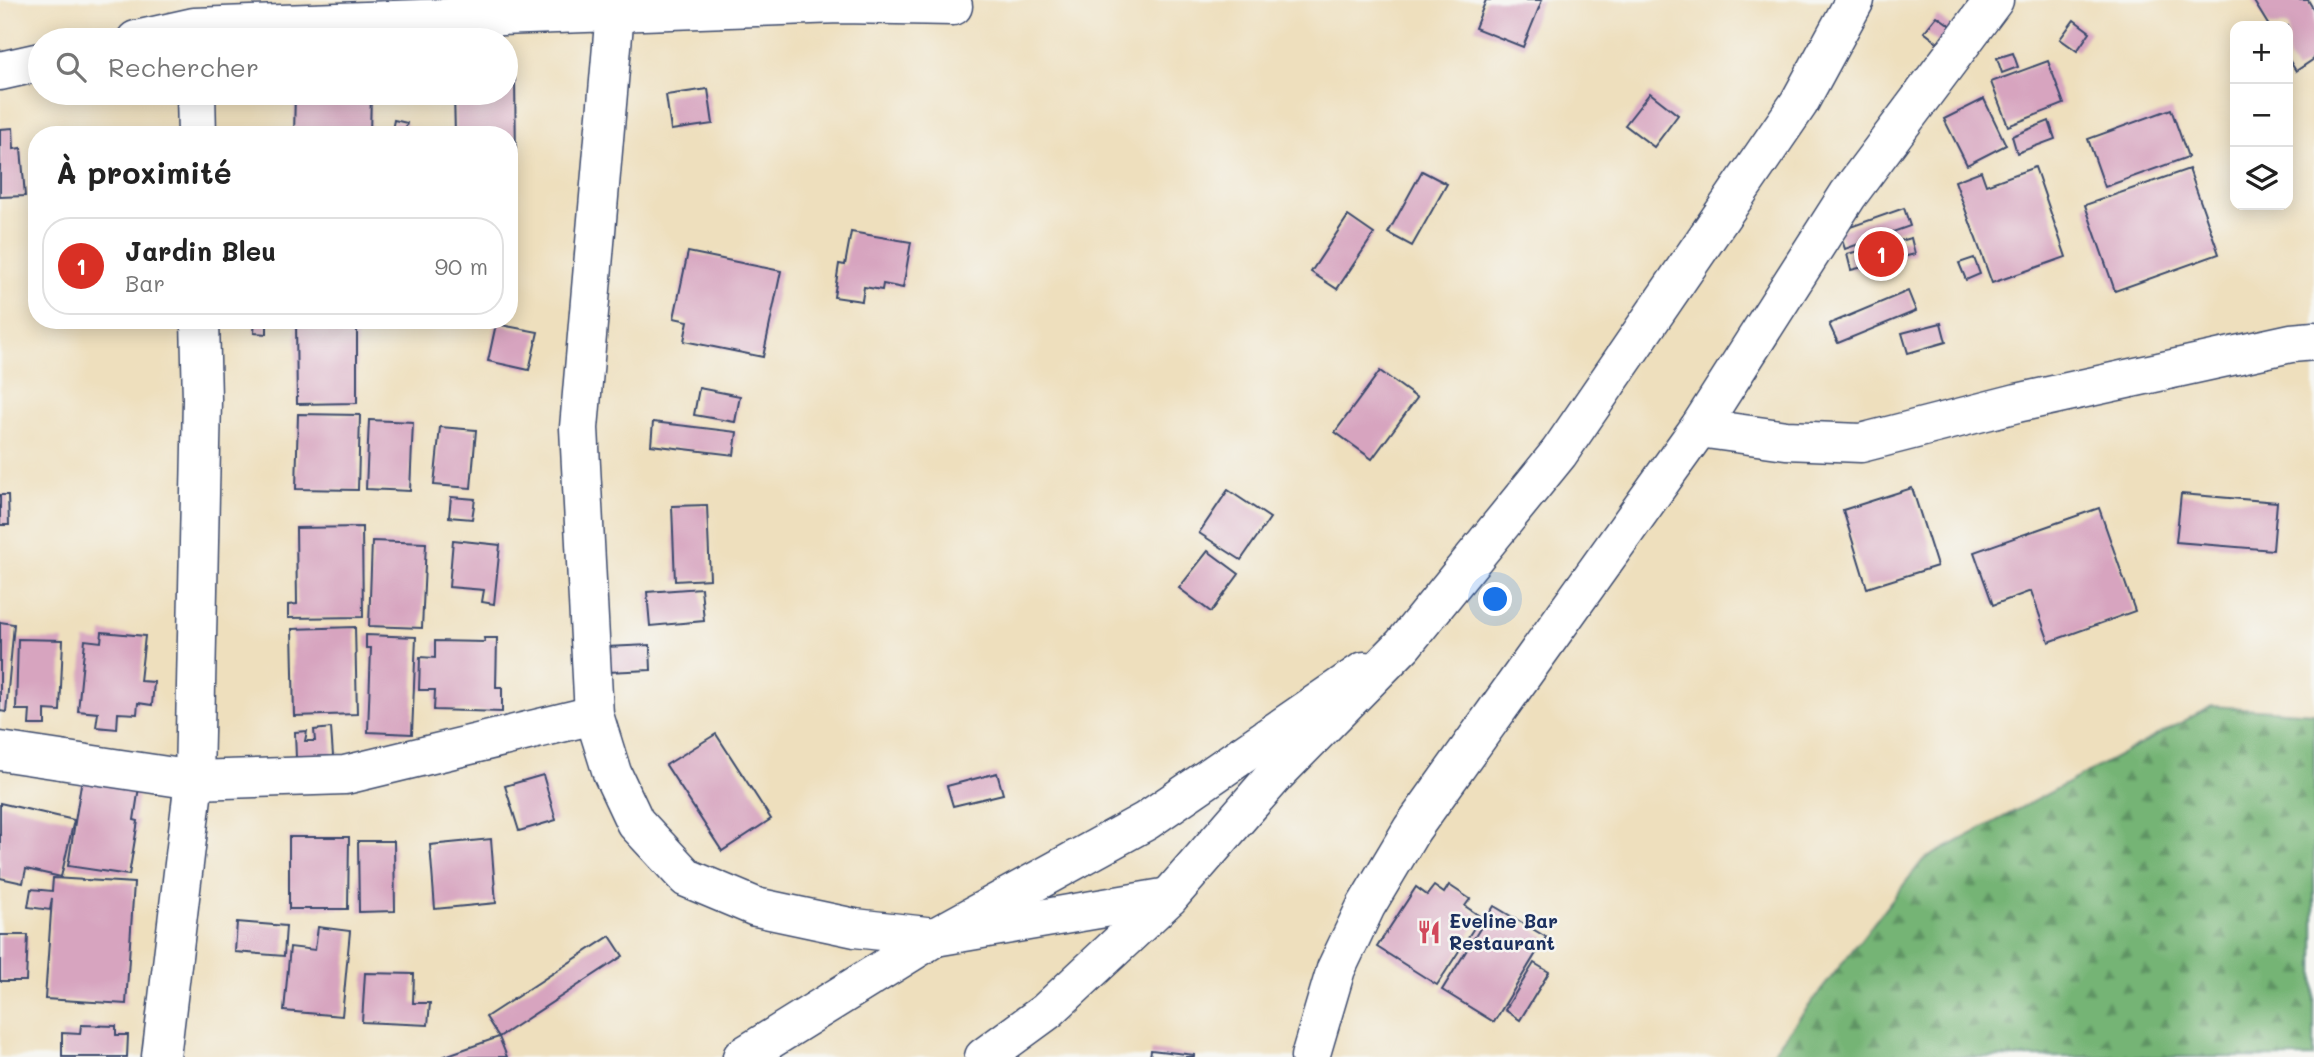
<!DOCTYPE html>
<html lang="fr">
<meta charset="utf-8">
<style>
:root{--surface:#fff;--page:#f2f2f2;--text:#222;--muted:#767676;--line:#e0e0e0;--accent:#d93025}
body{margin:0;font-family:Mali,sans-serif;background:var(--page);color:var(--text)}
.controls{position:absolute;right:21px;top:21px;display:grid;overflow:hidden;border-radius:14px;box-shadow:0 4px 18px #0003}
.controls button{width:63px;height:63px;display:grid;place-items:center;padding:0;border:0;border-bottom:2px solid var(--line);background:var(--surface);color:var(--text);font:35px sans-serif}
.you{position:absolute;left:1496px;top:600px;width:24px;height:24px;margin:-18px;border:5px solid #fff;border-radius:50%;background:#1a73e8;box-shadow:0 0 0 10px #1a73e833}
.badge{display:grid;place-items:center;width:46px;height:46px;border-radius:50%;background:var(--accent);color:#fff;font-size:23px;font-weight:700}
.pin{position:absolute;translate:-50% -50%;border:4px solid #fff;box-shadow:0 2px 7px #0006}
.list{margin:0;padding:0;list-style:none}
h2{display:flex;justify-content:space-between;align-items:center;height:91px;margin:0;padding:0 28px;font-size:30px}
h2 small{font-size:23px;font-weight:400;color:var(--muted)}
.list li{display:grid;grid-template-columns:46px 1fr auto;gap:21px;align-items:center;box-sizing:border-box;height:98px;margin:0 14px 14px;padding:0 14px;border:2px solid var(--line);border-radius:28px}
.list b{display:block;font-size:26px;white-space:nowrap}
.list p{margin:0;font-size:23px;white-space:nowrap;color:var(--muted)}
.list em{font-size:23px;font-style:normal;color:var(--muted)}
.icon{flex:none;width:38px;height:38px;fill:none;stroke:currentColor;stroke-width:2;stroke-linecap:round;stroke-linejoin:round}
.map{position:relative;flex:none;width:2314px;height:1057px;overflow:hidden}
.search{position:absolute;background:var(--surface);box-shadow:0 4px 18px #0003;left:28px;top:28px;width:490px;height:77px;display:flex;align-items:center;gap:18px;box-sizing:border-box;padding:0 24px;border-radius:38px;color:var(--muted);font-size:26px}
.panel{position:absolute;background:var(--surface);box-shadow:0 4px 18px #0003;left:28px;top:126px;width:490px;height:203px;border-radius:28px}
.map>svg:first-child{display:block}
.forest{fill:url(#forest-firs);stroke:#48726a;stroke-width:2}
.building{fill:#d7a4bf}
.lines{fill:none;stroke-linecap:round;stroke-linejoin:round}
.minor-casing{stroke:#3b496c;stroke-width:41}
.highway-casing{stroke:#3b496c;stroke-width:41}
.minor{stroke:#fff;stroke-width:38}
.highway{stroke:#fff;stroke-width:38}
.labels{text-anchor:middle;stroke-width:5;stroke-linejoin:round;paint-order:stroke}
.poi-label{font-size:19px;font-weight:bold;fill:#1b2f5e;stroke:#f6f6f2;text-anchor:start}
</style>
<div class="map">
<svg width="2314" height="1057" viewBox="0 0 2314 1057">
<defs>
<pattern id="forest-firs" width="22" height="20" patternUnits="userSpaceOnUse" patternTransform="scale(1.75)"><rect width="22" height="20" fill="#74b475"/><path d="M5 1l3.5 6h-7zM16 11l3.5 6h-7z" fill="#5e9363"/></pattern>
</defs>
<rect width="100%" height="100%" fill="#f6f6f2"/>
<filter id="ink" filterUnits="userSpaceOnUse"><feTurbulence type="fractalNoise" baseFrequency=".0143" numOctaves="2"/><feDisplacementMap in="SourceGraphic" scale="14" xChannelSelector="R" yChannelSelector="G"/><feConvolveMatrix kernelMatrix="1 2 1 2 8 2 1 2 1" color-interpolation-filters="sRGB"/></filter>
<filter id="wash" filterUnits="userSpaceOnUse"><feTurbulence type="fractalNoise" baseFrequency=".00686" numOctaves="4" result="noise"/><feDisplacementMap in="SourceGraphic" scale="28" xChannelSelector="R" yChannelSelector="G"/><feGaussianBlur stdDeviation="1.57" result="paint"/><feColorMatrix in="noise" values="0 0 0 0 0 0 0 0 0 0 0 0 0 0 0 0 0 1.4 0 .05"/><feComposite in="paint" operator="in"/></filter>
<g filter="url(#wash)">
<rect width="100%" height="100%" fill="#eedfbd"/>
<path class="forest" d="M 2212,706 L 2314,713 L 2314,1057 L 1769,1057 L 1923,860 Z"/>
<g id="blocks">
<g class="building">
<path d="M 1486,0 L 1542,0 L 1523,47 L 1475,28 Z"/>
<path d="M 2253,0 L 2308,0 L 2314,10 L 2314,59 L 2296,71 L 2288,58 L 2288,26 L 2269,26 Z"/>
<path d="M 1937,16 L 1954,28 L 1941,45 L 1924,32 Z"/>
<path d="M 2074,20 L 2090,32 L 2077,51 L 2060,39 Z"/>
<path d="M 2013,53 L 2018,67 L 2002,73 L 1997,58 Z"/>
<path d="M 2048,61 L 2064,104 L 2008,126 L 1991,82 Z"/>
<path d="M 506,78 L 515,78 L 516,159 L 509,159 L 509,135 L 455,135 L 454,93 L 506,93 Z"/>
<path d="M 708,89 L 713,124 L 671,130 L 666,95 Z"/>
<path d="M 295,93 L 371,93 L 370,135 L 294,135 Z"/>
<path d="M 1650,93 L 1678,115 L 1654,147 L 1625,125 Z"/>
<path d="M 1984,99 L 2006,145 L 1967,165 L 1944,119 Z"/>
<path d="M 2171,109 L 2188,157 L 2105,187 L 2088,139 Z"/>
<path d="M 394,120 L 407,123 L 404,135 L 391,135 Z"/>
<path d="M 2049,121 L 2055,139 L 2017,153 L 2012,136 Z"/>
<path d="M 13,128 L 14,149 L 21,148 L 25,196 L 0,197 L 0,129 Z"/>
<path d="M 2035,167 L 2066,257 L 1992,283 L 1955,181 L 1981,171 L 1986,185 Z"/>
<path d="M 2189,169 L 2219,254 L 2115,291 L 2085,205 Z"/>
<path d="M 1422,171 L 1447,184 L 1412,246 L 1388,233 Z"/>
<path d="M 1904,208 L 1910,226 L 1845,249 L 1839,231 Z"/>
<path d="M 1348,216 L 1374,234 L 1337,289 L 1311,272 Z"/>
<path d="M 851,232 L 911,242 L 903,288 L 883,284 L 882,290 L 864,287 L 862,301 L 834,297 L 839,264 L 845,265 Z"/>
<path d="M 1911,238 L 1915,254 L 1851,270 L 1847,254 Z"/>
<path d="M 688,252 L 781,271 L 763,357 L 684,341 L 688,321 L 674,318 Z"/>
<path d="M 1974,258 L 1980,274 L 1966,280 L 1959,263 Z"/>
<path d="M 1908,291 L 1916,311 L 1838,343 L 1829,324 Z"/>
<path d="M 255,320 L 267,320 L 267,334 L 254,333 Z"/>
<path d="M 296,320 L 357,320 L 357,403 L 297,404 Z"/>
<path d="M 1941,323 L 1946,342 L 1908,353 L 1902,333 Z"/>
<path d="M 496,324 L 538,332 L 529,370 L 488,361 Z"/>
<path d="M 1380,371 L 1417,398 L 1372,459 L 1335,432 Z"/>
<path d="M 699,388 L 740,396 L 735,422 L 694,415 Z"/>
<path d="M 298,414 L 360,415 L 358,490 L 296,489 Z"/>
<path d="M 369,420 L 413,422 L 410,491 L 366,489 Z"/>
<path d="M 653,422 L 737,432 L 734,455 L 651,445 Z"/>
<path d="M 440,427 L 476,430 L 471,488 L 434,485 Z"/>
<path d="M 1912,488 L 1937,566 L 1867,588 L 1843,510 Z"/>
<path d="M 1228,490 L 1270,518 L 1241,560 L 1199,533 Z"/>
<path d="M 2181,494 L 2277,502 L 2273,550 L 2176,542 Z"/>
<path d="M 0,495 L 8,495 L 9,525 L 0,525 Z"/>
<path d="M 451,497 L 475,499 L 472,519 L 449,517 Z"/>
<path d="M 707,505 L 710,579 L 675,581 L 672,506 Z"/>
<path d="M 2099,508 L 2135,611 L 2049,642 L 2031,591 L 1993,605 L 1974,552 Z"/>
<path d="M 362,527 L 363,617 L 288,618 L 288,605 L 297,604 L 296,528 Z"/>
<path d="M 453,540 L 500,545 L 494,604 L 482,602 L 484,590 L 449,587 Z"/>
<path d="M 372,541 L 426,543 L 422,628 L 369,626 Z"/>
<path d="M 1208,551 L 1239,574 L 1211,612 L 1179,588 Z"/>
<path d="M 701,588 L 704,621 L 650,626 L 647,592 Z"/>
<path d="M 0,622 L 14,624 L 6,712 L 0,711 Z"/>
<path d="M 355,627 L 357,714 L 294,716 L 292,629 Z"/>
<path d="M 102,632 L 145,636 L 140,681 L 154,682 L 152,705 L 138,703 L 137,714 L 118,713 L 117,729 L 96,727 L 98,713 L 78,711 L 85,640 L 101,642 Z"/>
<path d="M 366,635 L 416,637 L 412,734 L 368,732 L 371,648 L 366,648 Z"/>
<path d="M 484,638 L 497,638 L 496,687 L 502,687 L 502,712 L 434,710 L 435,690 L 419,690 L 420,657 L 435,658 L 435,641 L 485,642 Z"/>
<path d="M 18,639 L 63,640 L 60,711 L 45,710 L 45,725 L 29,725 L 30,710 L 16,710 Z"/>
<path d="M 650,645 L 651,670 L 607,672 L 606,647 Z"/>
<path d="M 331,728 L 333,756 L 296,758 L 295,732 L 307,731 L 305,741 L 315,741 L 314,730 Z"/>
<path d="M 716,734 L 771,819 L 722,851 L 666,765 Z"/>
<path d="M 997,773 L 1003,794 L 953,806 L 947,786 Z"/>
<path d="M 543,775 L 556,820 L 519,831 L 505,786 Z"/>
<path d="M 82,778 L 139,787 L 134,820 L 138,821 L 129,875 L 68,866 Z"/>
<path d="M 0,803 L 74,820 L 61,877 L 26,869 L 23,883 L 0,878 Z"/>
<path d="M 289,837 L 349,837 L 348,909 L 289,909 Z"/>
<path d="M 491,839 L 496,903 L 435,909 L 430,845 Z"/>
<path d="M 358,841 L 394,841 L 395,911 L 359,912 Z"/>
<path d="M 53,878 L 134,883 L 126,1004 L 45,999 L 52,898 L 50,910 L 28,907 L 31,889 L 52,891 Z"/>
<path d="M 1449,885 L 1470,899 L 1465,906 L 1481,917 L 1437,985 L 1377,947 L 1416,887 L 1427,895 L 1434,886 L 1444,893 Z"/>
<path d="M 1494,906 L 1546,937 L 1494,1022 L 1442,990 Z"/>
<path d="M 237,922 L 286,926 L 284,956 L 235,952 Z"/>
<path d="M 318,927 L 350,931 L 342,1016 L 284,1011 L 290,947 L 315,950 Z"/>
<path d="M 0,935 L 28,935 L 26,981 L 0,981 Z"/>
<path d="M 610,936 L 623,956 L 499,1037 L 507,1057 L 442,1057 L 499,1037 L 486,1017 Z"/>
<path d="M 1534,963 L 1549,972 L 1520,1020 L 1505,1010 Z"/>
<path d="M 365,973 L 414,974 L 413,1003 L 430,1003 L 428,1025 L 362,1022 Z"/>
<path d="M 81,1025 L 116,1026 L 116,1035 L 128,1035 L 127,1057 L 62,1057 L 62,1033 L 80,1034 Z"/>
<path d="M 1151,1050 L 1194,1055 L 1194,1057 L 1150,1057 Z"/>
</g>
</g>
</g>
<g filter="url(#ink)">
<use href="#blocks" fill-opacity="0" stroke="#3b496c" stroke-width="2"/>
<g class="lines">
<g class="minor-casing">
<g id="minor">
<path d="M 616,0 L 579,428 L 594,715 L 612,773 L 635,822 L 687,878 L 756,907 L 855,928 L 935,937 L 1169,897"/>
<path d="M 136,40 L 194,27 L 840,4 L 953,6"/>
<path d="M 0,71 L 40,62"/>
<path d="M 196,93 L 197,135"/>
<path d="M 1699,428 L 1786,440 L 1861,443 L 2017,403 L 2291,343 L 2314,341"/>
<path d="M 0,751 L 194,780 L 345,775 L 594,715"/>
<path d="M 161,1057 L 194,780 L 202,399 L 200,320"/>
<path d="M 742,1057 L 935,937 L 1146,821 L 1364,671"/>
<path d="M 1310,1057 L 1336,969 L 1366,906 L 1412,829 L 1699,428 L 1848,195 L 1994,0"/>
</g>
</g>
<g class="highway-casing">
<path id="highway" d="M 984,1057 L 1047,1011 L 1169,897 L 1276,774 L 1403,645 L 1559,453 L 1799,103 L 1855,0"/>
</g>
<use href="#minor" class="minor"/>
<use href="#highway" class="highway"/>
</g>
</g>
<defs>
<g id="restaurant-bare" transform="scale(1.89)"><path d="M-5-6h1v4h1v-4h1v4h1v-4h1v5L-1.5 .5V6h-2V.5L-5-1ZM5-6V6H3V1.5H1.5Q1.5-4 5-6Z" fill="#d1495b" stroke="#f6f6f2" stroke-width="2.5" paint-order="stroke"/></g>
</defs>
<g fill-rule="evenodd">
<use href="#restaurant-bare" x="1429" y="932"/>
</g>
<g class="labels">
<g class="poi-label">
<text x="1449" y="928">Eveline Bar<tspan x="1449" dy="22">Restaurant</tspan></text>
</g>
</g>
</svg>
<div class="controls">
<button>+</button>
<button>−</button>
<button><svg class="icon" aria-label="layers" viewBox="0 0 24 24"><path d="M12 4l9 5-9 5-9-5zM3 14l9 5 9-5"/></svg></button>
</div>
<div class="you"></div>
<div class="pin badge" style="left:1881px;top:254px">1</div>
<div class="search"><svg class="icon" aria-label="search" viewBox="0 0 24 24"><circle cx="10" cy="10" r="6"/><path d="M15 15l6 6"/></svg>Rechercher</div>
<section class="panel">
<h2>À proximité<small></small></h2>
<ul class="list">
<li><span class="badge">1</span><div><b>Jardin Bleu</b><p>Bar</p></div><em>90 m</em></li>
</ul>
</section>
</div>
